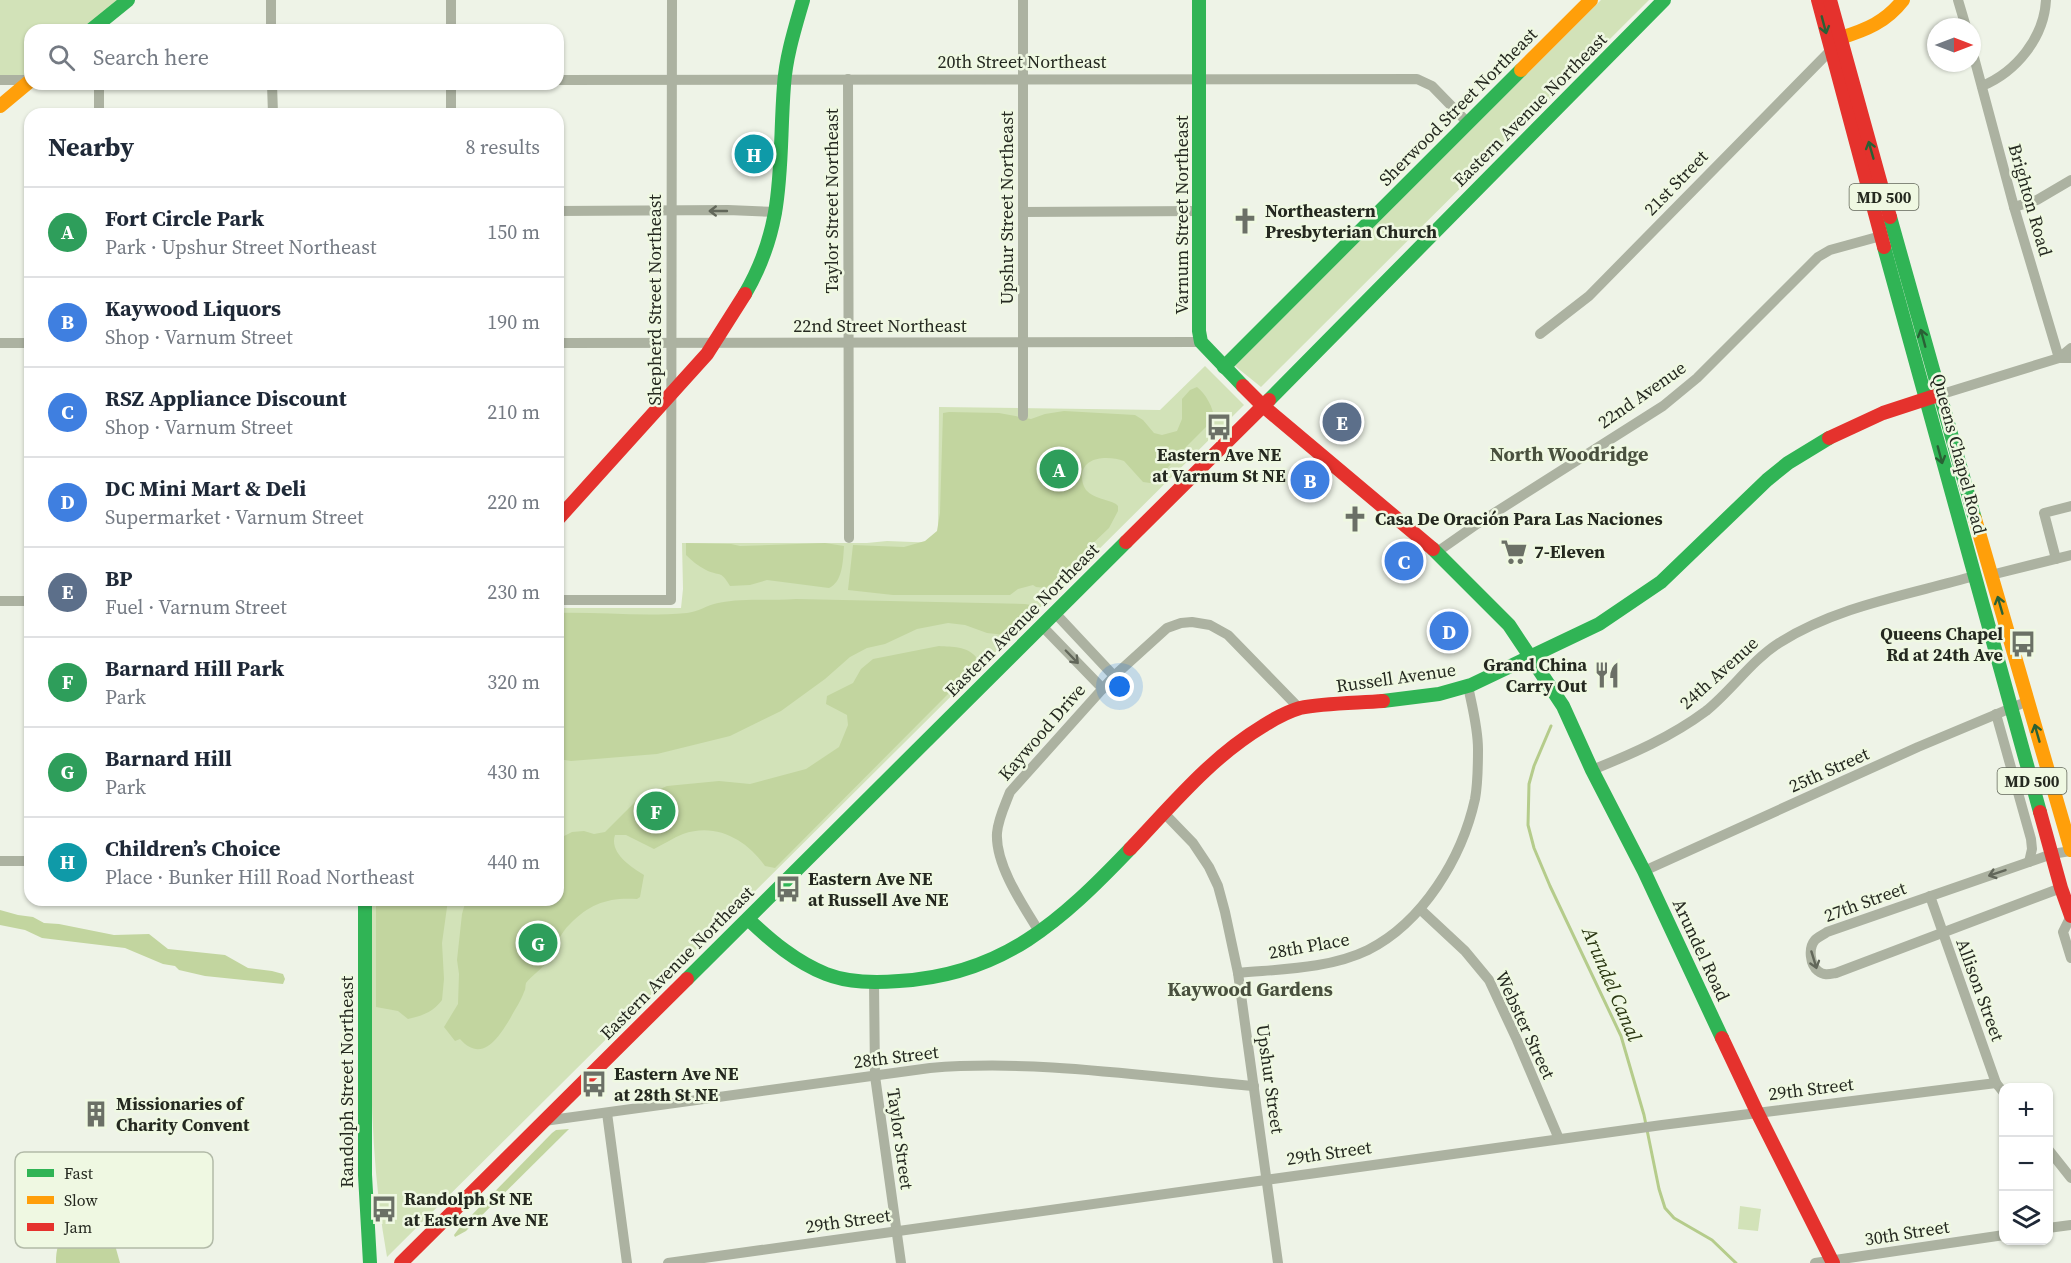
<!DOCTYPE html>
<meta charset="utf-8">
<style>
:root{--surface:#fff;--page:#f2f2f3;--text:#1f2937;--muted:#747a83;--line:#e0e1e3;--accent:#6b7066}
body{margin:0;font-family:"Source Serif 4",serif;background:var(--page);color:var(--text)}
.controls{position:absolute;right:18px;bottom:18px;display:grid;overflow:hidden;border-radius:12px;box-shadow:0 2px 4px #0004}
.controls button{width:54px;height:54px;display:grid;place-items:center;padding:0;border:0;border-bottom:2px solid var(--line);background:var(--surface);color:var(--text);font:30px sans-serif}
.compass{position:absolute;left:1927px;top:18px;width:54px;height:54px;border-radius:50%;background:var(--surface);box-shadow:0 2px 4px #0004;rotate:90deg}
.you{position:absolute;left:1120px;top:687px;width:21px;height:21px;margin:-15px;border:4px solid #fff;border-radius:50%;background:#1a73e8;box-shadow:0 0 0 9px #1a73e833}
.badge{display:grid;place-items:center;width:39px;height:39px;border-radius:50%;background:var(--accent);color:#fff;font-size:20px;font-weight:700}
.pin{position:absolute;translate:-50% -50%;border:3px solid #fff;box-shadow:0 2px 6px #0006}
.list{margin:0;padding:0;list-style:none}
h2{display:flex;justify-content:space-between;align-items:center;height:78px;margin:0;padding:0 24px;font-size:26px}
h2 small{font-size:20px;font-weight:400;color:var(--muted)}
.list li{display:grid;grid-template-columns:39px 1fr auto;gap:18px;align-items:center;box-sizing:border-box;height:90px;padding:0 24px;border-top:2px solid var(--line)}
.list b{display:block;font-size:22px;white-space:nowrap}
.list p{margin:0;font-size:20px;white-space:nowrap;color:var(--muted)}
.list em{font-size:20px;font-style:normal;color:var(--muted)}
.icon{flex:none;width:33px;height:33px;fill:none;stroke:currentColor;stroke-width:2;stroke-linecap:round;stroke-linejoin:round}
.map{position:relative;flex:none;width:2071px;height:1263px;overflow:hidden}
.search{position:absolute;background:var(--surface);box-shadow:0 2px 4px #0004;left:24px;top:24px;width:540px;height:66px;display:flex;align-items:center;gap:15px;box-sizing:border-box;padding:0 21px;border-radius:18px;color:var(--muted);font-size:22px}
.panel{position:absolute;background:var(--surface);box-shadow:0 2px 4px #0004;left:24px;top:108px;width:540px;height:798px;border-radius:18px}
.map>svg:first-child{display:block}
.green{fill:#d2e2b8}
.forest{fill:#c2d59f}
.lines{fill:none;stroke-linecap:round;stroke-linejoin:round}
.stream{stroke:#b5cc8b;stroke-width:3}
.street{stroke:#acb2a1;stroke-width:10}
.fast{stroke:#30b455;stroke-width:14}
.slow{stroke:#ff9f0a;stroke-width:14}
.jam{stroke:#e5322d;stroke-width:14}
.oneway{stroke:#296135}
.oneway2{stroke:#62675a}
.labels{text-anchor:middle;stroke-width:5;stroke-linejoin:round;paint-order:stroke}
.shield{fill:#eff8e2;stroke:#62675a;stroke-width:1.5}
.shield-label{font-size:16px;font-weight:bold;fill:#252920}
.street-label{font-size:18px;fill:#252920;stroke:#eff8e2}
.poi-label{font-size:18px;font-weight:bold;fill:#252920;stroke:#eff8e2;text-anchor:start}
.neighbourhood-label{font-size:20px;font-weight:bold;fill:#49503e;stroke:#eff8e2}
.water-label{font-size:20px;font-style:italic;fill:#2b3712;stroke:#eff8e2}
.key{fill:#eff8e2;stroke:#b2baa8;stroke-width:1.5}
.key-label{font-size:16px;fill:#252920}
</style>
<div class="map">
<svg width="2071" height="1263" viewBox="0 0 2071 1263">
<rect width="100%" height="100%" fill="#eef3e7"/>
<g class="green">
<path d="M 0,0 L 129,0 L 92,30 L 30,30 L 30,80 L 0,80 Z"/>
<path d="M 1601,0 L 1649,0 L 1261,387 L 1235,366 Z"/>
<path d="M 1205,366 L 1244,405 L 387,1257 C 366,1139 371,1019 372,900 L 558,900 L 558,608 L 681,608 L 683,589 L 682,543 L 867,543 L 887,541 L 938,543 L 939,407 L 1160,410 Z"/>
<path d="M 1740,1206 L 1761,1209 L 1758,1231 L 1738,1229 Z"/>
</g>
<g class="forest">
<path d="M 1197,387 C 1205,393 1214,408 1214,419 C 1204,429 1194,439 1184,449 C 1172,461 1165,474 1150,483 L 1143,482 L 1124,461 C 1110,456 1083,455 1082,476 C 1082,481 1083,486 1086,490 C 1094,499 1107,499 1116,504 L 1118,506 L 1118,511 L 1109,528 L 1046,588 L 1036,587 L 1033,585 L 1018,589 L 1010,595 L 893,595 L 848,590 L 853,545 L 904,547 L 925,541 L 937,531 L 940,513 L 943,413 L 949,412 L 999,413 L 1031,419 L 1045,414 L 1064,411 L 1135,415 L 1143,420 L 1154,433 L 1162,435 L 1177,431 L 1182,419 L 1182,399 L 1190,390 Z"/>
<path d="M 686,543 L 731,544 L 740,546 L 825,543 L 844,546 C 843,560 843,582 829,588 L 767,580 L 750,585 L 730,586 C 720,569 720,577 706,570 C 698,566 692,561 686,555 Z"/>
<path d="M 796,599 L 1025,604 L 1031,605 L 1032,608 L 1005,635 L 987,633 L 965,625 L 948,623 L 917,629 L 885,644 L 867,648 L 850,657 L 825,679 L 781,711 L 730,736 L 657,754 L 571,761 L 558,759 L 558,613 C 601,612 644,617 687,613 C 698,612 707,605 718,603 C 743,598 770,601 796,599 Z"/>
<path d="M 939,646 C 952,647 967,646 976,657 L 975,664 L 949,693 L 775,868 L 765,866 C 747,840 716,822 683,834 C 673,838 664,844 654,849 L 626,835 L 615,835 C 609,853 631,867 644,875 L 640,897 L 637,899 C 610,897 590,903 570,924 C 559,934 554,951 546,963 C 541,970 531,976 526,983 C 525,986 526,989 524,992 C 521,1001 515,1009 511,1017 C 500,1035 483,1065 460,1039 L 455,1041 L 444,1027 L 458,1004 L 459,974 L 457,960 L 462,914 L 466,900 L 558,900 L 558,839 L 572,832 L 584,831 L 594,834 L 605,832 L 638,799 L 667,786 L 719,781 L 750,784 L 806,769 L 839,747 L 848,725 L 847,715 L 826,704 L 827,696 L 853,683 L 861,669 L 873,659 Z"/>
<path d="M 376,900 L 448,900 L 442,943 L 444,979 L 442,1000 C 433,1012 422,1016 408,1019 L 398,1011 L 376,1007 Z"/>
<path d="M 0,910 L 18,915 L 33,917 L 44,923 L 59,924 L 114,935 L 149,934 L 168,949 L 225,955 L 248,968 L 272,971 L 283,974 L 285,979 L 283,984 L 205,976 L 179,970 L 175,966 L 163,964 L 125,948 L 42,938 L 25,930 L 0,925 Z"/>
<path d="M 569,1129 L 466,1231 L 455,1237 L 454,1235 L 460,1227 L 552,1133 L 556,1130 Z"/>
<path d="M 91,1226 L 102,1227 L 115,1245 L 120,1263 L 56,1263 C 56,1233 68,1235 91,1226 Z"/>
</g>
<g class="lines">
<path class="stream" d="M 1551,726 L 1534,766 L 1529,784 L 1528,825 L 1534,848 L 1550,886 L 1621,1036 L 1644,1115 L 1659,1189 L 1665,1208 L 1674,1218 L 1712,1240 L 1736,1263"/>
<g class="street">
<path d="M 271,0 L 271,30"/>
<path d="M 1023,0 L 1023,416"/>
<path d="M 1958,0 L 1966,27"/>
<path d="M 451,30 L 451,0"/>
<path d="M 1972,50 L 2014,207 L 2059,358 L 2071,348"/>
<path d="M 848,79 L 849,538"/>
<path d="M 0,80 L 30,80"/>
<path d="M 558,80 L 1417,79 L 1432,86 L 1468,123"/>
<path d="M 272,84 L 273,114"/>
<path d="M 1982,86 C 2016,72 2044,38 2046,0"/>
<path d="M 99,114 L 99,84"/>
<path d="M 451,114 L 451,84"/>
<path d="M 2014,207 L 2037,200 L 2071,180"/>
<path d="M 558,211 L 728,210 L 777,212"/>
<path d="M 1023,212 L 1200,211"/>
<path d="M 1540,334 L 1589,296 L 1831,50"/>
<path d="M 0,343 L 30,343"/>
<path d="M 558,343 L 1201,342"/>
<path d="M 1939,395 L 2059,358 L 2071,358"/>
<path d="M 1437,552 L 1477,524 L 1663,406 L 1697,378 L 1818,257 L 1830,250 L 1881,236"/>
<path d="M 2056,559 L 2044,513 L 2071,506"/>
<path d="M 1991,575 L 2071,555"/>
<path d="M 558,600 L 671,600 L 672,0"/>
<path d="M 0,601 L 30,601"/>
<path d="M 1055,613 L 1114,676"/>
<path d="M 1042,626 L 1103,689"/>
<path d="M 1996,714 L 2031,839 L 2032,849 L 2029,862"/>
<path d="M 1592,770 C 1632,754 1671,737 1706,711 C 1732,690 1751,661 1779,643 C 1837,606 1908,595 1974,576"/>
<path d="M 1163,812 L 1193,843 L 1209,867 L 1218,886 L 1225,912 L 1238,973 L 1278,1263"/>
<path d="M 0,861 L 30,861"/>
<path d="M 1644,871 L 1918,747 L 2028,701"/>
<path d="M 2061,888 L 1836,973 C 1830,974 1824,976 1818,971 C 1810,965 1808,948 1815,940 C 1818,937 1823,935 1827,932 L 2052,854 L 2071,851"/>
<path d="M 1930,896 L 1996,1083 L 2004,1093"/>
<path d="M 1421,910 L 1465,951 L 1489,980 L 1517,1040 L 1559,1139"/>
<path d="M 2071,916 L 2063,932 L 2071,958"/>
<path d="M 1040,933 C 1024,907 995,865 997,833 C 998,819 1005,805 1010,792 L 1114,676 L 1167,628 L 1181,623 L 1192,622 L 1210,625 L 1228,635 L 1299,708"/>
<path d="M 1238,973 C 1280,969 1329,969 1368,950 C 1423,922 1462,858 1475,799 C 1478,783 1478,765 1478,749 C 1478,728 1472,706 1468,686"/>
<path d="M 874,982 L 875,1076 L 901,1263"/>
<path d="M 607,1113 L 627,1263"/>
<path d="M 544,1121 L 930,1068 C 1038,1059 1147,1077 1254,1086"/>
<path d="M 2048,1149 L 2071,1178"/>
<path d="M 2048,1228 L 2071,1225"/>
<path d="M 668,1263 L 1662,1125 L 1996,1083"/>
<path d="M 1815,1263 L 2004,1235"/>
</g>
<g class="fast">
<path d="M 1199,0 L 1199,331 L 1201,342 L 1243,386"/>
<path d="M 91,30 L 128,0"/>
<path d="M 1890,217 L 1975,519"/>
<path d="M 1884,247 L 2040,812"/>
<path d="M 745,294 C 787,222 778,163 784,85 C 786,56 795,28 803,0"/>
<path d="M 1224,367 L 1521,70"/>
<path d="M 1269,400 L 1664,0"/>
<path d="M 1433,549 L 1509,625 L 1563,706 L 1592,770 L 1644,871 L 1722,1038"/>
<path d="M 1383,701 L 1439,694 L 1471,685 L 1599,624 L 1661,582 L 1767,480 L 1788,463 L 1829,438"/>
<path d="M 365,900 L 365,1175 L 370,1263"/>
<path d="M 748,919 C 771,941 796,962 826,974 C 849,983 874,983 899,981 C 1003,975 1061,921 1130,849"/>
<path d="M 687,979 L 1126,542"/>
</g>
<g class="slow">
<path d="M 1840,38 C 1866,30 1886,22 1903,0"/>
<path d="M 1521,70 L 1591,0"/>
<path d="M 0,106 L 30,81"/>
<path d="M 1975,519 L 2071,850"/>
</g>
<g class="jam">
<path d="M 1818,0 L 1884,247"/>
<path d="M 1830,0 L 1890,217"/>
<path d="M 1243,386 L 1263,406 L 1433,549"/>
<path d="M 1829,438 L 1883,413 L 1935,396"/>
<path d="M 558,519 L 707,354 L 745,294"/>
<path d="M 1126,542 L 1269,400"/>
<path d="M 2040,812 L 2061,888 L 2071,916"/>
<path d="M 1130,849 C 1172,805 1210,758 1263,726 C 1274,719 1286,712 1300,708 C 1323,703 1358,703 1383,701"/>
<path d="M 1722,1038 L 1757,1112 L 1833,1263"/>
<path d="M 401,1263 L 687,979"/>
</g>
</g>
<defs><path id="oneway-shaft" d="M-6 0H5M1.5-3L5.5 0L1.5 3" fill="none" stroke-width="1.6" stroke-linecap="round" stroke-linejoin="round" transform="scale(1.5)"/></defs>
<g class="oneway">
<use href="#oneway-shaft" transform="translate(1824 25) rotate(75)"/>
<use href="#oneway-shaft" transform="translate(1871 150) rotate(-106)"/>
<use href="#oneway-shaft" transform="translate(1923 338) rotate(-105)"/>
<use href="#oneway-shaft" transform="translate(1940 455) rotate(75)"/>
<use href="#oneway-shaft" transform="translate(2000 605) rotate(-106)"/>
<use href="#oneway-shaft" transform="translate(2037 733) rotate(-106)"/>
</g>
<g class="oneway2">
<use href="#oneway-shaft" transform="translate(718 211) rotate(180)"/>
<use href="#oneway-shaft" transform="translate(1072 657) rotate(46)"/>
<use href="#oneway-shaft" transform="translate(1997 873) rotate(161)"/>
<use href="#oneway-shaft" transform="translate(1814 960) rotate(73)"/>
</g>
<defs>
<g id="church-bare" transform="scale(2.07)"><path d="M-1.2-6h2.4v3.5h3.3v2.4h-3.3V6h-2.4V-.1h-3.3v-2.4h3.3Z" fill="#6b7066" stroke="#eff8e2" stroke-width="2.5" paint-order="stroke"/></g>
<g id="bus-bare" transform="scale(2.07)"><path d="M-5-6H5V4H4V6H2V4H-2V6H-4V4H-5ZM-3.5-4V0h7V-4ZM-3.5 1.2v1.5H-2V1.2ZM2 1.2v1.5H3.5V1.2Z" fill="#6b7066" stroke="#eff8e2" stroke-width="2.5" paint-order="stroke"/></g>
<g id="supermarket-bare" transform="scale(2.07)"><path d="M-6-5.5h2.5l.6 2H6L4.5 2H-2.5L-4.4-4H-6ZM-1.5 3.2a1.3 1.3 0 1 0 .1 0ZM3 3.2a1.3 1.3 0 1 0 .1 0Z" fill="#6b7066" stroke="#eff8e2" stroke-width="2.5" paint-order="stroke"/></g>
<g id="restaurant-bare" transform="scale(2.07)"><path d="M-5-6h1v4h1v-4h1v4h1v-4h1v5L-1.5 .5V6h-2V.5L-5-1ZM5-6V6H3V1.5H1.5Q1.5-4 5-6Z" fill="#6b7066" stroke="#eff8e2" stroke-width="2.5" paint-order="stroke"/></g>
<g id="building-bare" transform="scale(2.07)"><path d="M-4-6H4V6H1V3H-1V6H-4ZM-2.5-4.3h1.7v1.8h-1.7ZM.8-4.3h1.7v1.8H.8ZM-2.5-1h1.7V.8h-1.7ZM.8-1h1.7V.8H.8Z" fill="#6b7066" stroke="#eff8e2" stroke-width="2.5" paint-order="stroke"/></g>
</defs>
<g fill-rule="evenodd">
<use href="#church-bare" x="1245" y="221"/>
<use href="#bus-bare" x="1219" y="427"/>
<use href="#church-bare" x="1355" y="519"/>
<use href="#supermarket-bare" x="1514" y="552"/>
<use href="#bus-bare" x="2023" y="644"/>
<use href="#restaurant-bare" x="1607" y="675"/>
<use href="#bus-bare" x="788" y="889"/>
<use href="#bus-bare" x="594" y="1084"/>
<use href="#building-bare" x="96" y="1114"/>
<use href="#bus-bare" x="384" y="1209"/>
</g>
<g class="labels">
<g class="shield">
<rect x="1849.5" y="184" width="69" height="26" rx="4.5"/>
<rect x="1997.5" y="768" width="69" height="26" rx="4.5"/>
</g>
<g class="shield-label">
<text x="1884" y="203">MD 500</text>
<text x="2032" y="787">MD 500</text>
</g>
<g class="street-label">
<text x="1022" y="68">20th Street Northeast</text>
<text transform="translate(1458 107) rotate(-45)" y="6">Sherwood Street Northeast</text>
<text transform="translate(1530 110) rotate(-45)" y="6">Eastern Avenue Northeast</text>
<text transform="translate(1676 183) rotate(-46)" y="6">21st Street</text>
<text transform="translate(2030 200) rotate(74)" y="6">Brighton Road</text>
<text transform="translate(832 201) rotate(-90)" y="6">Taylor Street Northeast</text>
<text transform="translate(1007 208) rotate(-90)" y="6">Upshur Street Northeast</text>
<text transform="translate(1182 215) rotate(-90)" y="6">Varnum Street Northeast</text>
<text transform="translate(655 300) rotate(-90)" y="6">Shepherd Street Northeast</text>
<text x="880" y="332">22nd Street Northeast</text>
<text transform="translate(1642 395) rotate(-35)" y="6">22nd Avenue</text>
<text transform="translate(1959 454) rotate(75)" y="6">Queens Chapel Road</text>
<text transform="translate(1022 620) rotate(-45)" y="6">Eastern Avenue Northeast</text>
<text transform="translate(1719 673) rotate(-42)" y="6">24th Avenue</text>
<text transform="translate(1396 678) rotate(-8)" y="6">Russell Avenue</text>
<text transform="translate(1042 732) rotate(-49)" y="6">Kaywood Drive</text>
<text transform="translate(1829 770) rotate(-24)" y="6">25th Street</text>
<text transform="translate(1865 902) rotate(-20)" y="6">27th Street</text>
<text transform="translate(1309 946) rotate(-10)" y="6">28th Place</text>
<text transform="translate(1701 950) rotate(65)" y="6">Arundel Road</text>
<text transform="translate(677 963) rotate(-45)" y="6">Eastern Avenue Northeast</text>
<text transform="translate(1980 990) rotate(70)" y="6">Allison Street</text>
<text transform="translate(1525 1025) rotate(65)" y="6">Webster Street</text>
<text transform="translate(896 1057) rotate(-7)" y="6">28th Street</text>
<text transform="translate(1270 1079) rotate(82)" y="6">Upshur Street</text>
<text transform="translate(347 1082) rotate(-90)" y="6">Randolph Street Northeast</text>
<text transform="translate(1811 1089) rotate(-7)" y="6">29th Street</text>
<text transform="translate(900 1139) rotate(82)" y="6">Taylor Street</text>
<text transform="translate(1329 1153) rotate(-8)" y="6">29th Street</text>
<text transform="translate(848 1221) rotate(-8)" y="6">29th Street</text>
<text transform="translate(1907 1233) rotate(-9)" y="6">30th Street</text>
</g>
<g class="poi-label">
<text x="1265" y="217">Northeastern<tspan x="1265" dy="21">Presbyterian Church</tspan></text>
<text x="1219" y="461" text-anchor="middle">Eastern Ave NE<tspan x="1219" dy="21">at Varnum St NE</tspan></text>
<text x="1375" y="525">Casa De Oración Para Las Naciones</text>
<text x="1534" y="558">7-Eleven</text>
<text x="2003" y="640" text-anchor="end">Queens Chapel<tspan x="2003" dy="21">Rd at 24th Ave</tspan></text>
<text x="1587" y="671" text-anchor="end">Grand China<tspan x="1587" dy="21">Carry Out</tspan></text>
<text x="808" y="885">Eastern Ave NE<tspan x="808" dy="21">at Russell Ave NE</tspan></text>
<text x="614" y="1080">Eastern Ave NE<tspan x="614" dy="21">at 28th St NE</tspan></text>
<text x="116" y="1110">Missionaries of<tspan x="116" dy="21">Charity Convent</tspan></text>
<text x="404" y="1205">Randolph St NE<tspan x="404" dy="21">at Eastern Ave NE</tspan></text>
</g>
<g class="neighbourhood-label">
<text x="1569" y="461">North Woodridge</text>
<text x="1250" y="996">Kaywood Gardens</text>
</g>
<g class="water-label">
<text transform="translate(1612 984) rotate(67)" y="7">Arundel Canal</text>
</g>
</g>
<rect x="15" y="1152" width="198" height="96" rx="9" class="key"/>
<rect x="27" y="1169" width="27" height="8" fill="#30b455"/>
<rect x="27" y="1196" width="27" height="8" fill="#ff9f0a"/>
<rect x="27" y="1223" width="27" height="8" fill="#e5322d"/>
<g class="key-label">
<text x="64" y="1179">Fast</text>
<text x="64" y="1206">Slow</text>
<text x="64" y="1233">Jam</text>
</g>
</svg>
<div class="controls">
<button>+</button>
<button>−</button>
<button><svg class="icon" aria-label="layers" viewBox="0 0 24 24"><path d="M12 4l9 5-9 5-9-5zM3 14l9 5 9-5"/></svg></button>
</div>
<svg class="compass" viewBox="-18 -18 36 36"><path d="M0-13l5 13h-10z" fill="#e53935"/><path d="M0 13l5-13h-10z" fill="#747a83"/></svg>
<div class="you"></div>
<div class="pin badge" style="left:1059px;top:469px;background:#2e9e5b">A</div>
<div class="pin badge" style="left:1310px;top:480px;background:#3f7fe0">B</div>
<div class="pin badge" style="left:1404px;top:561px;background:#3f7fe0">C</div>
<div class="pin badge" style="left:1449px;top:631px;background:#3f7fe0">D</div>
<div class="pin badge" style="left:1342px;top:422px;background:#5c6f8a">E</div>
<div class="pin badge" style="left:656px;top:811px;background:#2e9e5b">F</div>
<div class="pin badge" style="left:538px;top:943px;background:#2e9e5b">G</div>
<div class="pin badge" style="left:754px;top:154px;background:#0f9aa8">H</div>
<div class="search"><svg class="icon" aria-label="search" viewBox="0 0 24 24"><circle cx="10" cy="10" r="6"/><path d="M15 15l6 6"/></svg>Search here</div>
<section class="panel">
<h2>Nearby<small>8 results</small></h2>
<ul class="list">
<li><span class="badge" style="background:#2e9e5b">A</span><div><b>Fort Circle Park</b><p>Park · Upshur Street Northeast</p></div><em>150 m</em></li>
<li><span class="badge" style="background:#3f7fe0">B</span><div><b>Kaywood Liquors</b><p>Shop · Varnum Street</p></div><em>190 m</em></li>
<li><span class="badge" style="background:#3f7fe0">C</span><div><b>RSZ Appliance Discount</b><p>Shop · Varnum Street</p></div><em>210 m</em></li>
<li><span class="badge" style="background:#3f7fe0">D</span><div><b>DC Mini Mart &amp; Deli</b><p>Supermarket · Varnum Street</p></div><em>220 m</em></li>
<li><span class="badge" style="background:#5c6f8a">E</span><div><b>BP</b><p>Fuel · Varnum Street</p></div><em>230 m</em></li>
<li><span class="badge" style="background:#2e9e5b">F</span><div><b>Barnard Hill Park</b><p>Park</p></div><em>320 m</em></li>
<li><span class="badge" style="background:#2e9e5b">G</span><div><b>Barnard Hill</b><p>Park</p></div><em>430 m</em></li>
<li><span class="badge" style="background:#0f9aa8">H</span><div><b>Children’s Choice</b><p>Place · Bunker Hill Road Northeast</p></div><em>440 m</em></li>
</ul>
</section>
</div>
